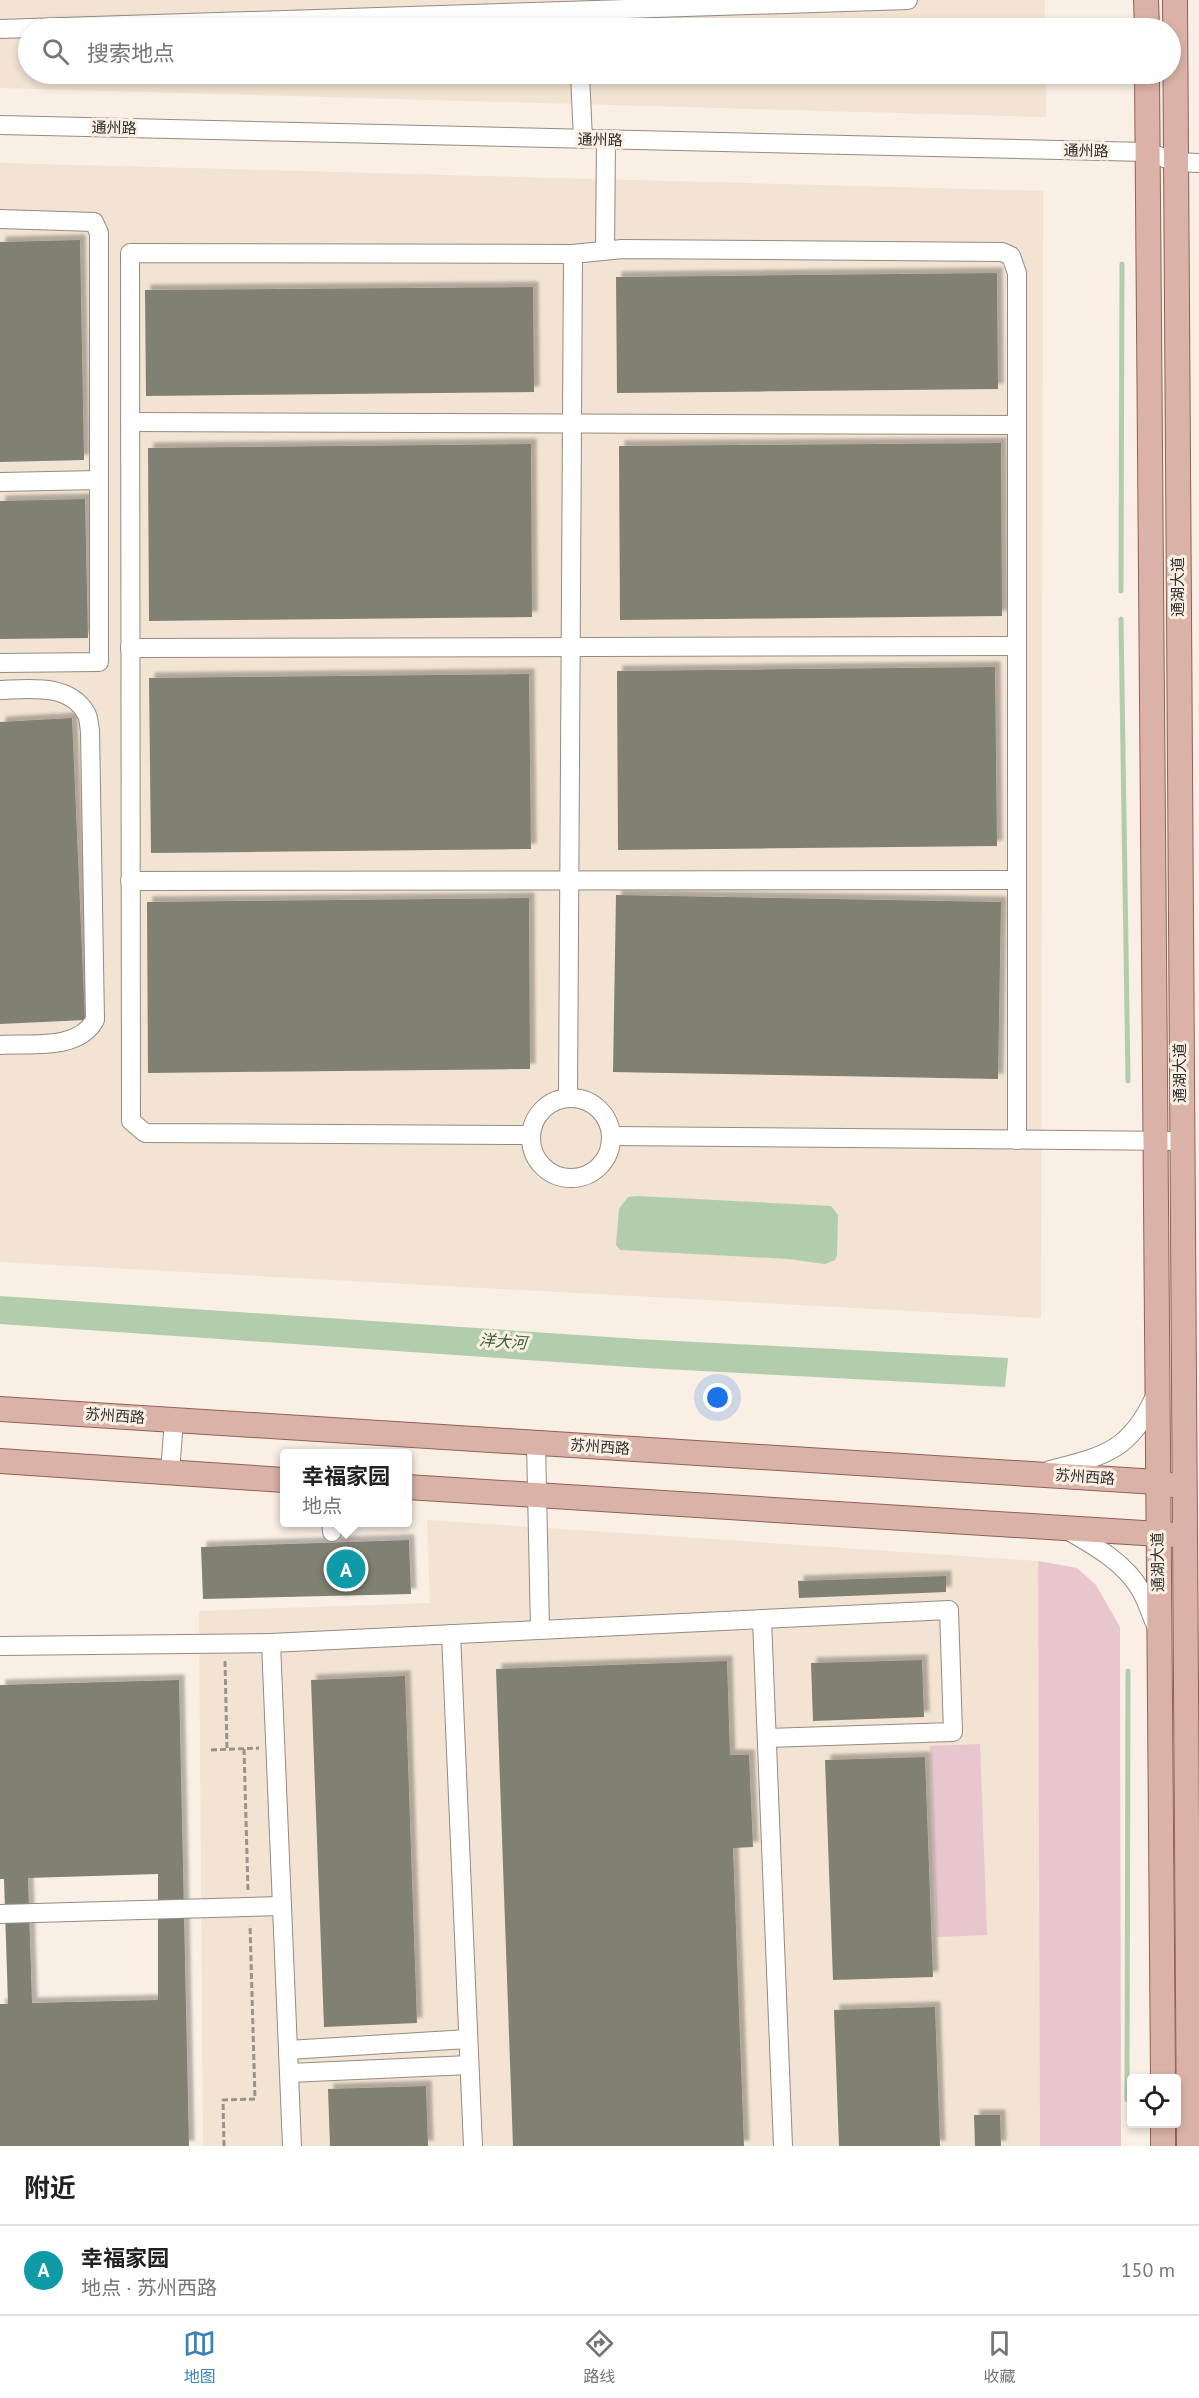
<!DOCTYPE html>
<html lang="zh">
<meta charset="utf-8">
<style>
:root{--surface:#fff;--page:#f6f6f6;--text:#222;--muted:#767676;--line:#e0e0e0;--accent:#3a82b7}
body{margin:0;font-family:"PT Sans","Noto Sans SC",sans-serif;background:var(--page);color:var(--text)}
.controls{position:absolute;right:18px;bottom:18px;display:grid;overflow:hidden;border-radius:6px;box-shadow:0 3px 9px #0003}
.controls button{width:54px;height:54px;display:grid;place-items:center;padding:0;border:0;border-bottom:2px solid var(--line);background:var(--surface);color:var(--text);font:30px sans-serif}
.you{position:absolute;left:718px;top:1398px;width:21px;height:21px;margin:-15px;border:4px solid #fff;border-radius:50%;background:#1a73e8;box-shadow:0 0 0 9px #1a73e833}
.badge{display:grid;place-items:center;width:39px;height:39px;border-radius:50%;background:var(--accent);color:#fff;font-size:20px;font-weight:700}
.pin{position:absolute;translate:-50% -50%;border:3px solid #fff;box-shadow:0 2px 6px #0006}
.popup{position:absolute;left:280px;top:1449px;width:132px;height:78px;box-sizing:border-box;display:grid;place-content:center;border-radius:6px;background:var(--surface);filter:drop-shadow(0 2px 4px #0005);font-size:20px;white-space:nowrap;color:var(--muted)}
.popup b{font-size:22px;color:var(--text)}
.popup::after{content:'';position:absolute;left:50%;top:100%;margin-left:-12px;border:12px solid transparent;border-top-color:var(--surface)}
.list{margin:0;padding:0;list-style:none}
h2{display:flex;justify-content:space-between;align-items:center;height:78px;margin:0;padding:0 24px;font-size:26px}
h2 small{font-size:20px;font-weight:400;color:var(--muted)}
.list li{display:grid;grid-template-columns:39px 1fr auto;gap:18px;align-items:center;box-sizing:border-box;height:90px;padding:0 24px;border-top:2px solid var(--line)}
.list b{display:block;font-size:22px;white-space:nowrap}
.list p{margin:0;font-size:20px;white-space:nowrap;color:var(--muted)}
.list em{font-size:20px;font-style:normal;color:var(--muted)}
.icon{flex:none;width:33px;height:33px;fill:none;stroke:currentColor;stroke-width:2;stroke-linecap:round;stroke-linejoin:round}
.map{position:relative;flex:none;width:1199px;height:2146px;overflow:hidden}
.search{position:absolute;background:var(--surface);box-shadow:0 3px 9px #0003;left:18px;right:18px;top:18px;height:66px;display:flex;align-items:center;gap:15px;box-sizing:border-box;padding:0 21px;border-radius:33px;color:var(--muted);font-size:22px}
.sheet{height:168px;background:var(--surface)}
nav{display:flex;justify-content:space-around;align-items:center;box-sizing:border-box;height:84px;border-top:2px solid var(--line);background:var(--surface);font-size:16px;color:var(--muted)}
nav a{display:grid;justify-items:center;gap:3px}
nav .on{color:var(--accent)}
.map>svg:first-child{display:block}
.built{fill:#f2e3d2}
.green{fill:#e7c6ce}
.water{fill:#b2cdac}
.lines{fill:none;stroke-linecap:round;stroke-linejoin:round}
.stream{stroke:#b2cdac;stroke-width:5}
.building{fill:#808073;fill-rule:evenodd;filter:url(#shadow)}
.minor-casing{stroke:#948b81;stroke-width:20}
.major-casing{stroke:#906255;stroke-width:26}
.path{stroke:#9a938b;stroke-width:3;stroke-dasharray:6 3;stroke-linecap:butt}
.minor{stroke:#fff;stroke-width:18}
.major{stroke:#dbb2a7;stroke-width:24}
.labels{text-anchor:middle;stroke-width:6;stroke-linejoin:round;paint-order:stroke}
.street-label{font-size:15px;fill:#302d29;stroke:#f9efe4}
.water-label{font-size:16px;font-style:italic;fill:#3d6234;stroke:#f9efe4}
</style>
<div class="map">
<svg width="1199" height="2146" viewBox="0 0 1199 2146">
<defs>
<filter id="shadow"><feDropShadow dx="5.5" dy="-5.5" stdDeviation="1.5" flood-color="#0004"/></filter>
</defs>
<rect width="100%" height="100%" fill="#f9efe4"/>
<g class="built">
<path d="M 0,0 L 1045,0 L 1045,28 L 28,28 L 28,74 L 1046,74 L 1046,117 L 0,88 Z"/>
<path d="M 0,163 L 1043,191 L 1041,1318 L 0,1262 Z"/>
<path d="M 427,1520 L 1038,1561 L 1040,2146 L 203,2146 L 199,1611 L 430,1603 Z"/>
</g>
<g class="green">
<path d="M 1038,1561 L 1077,1568 L 1096,1585 L 1120,1627 L 1121,2146 L 1040,2146 Z"/>
<path d="M 980,1744 L 987,1935 L 937,1937 L 930,1746 Z"/>
</g>
<g class="water">
<path d="M 637,1196 L 831,1206 L 838,1215 L 837,1255 L 835,1260 L 825,1264 L 788,1259 L 620,1250 L 616,1245 L 619,1209 L 628,1197 Z"/>
<path d="M 0,1296 L 638,1339 L 1008,1358 L 1005,1387 L 645,1368 L 0,1324 Z"/>
</g>
<g class="lines">
<g class="stream">
<path d="M 1121,591 L 1122,264"/>
<path d="M 1121,619 L 1128,1081"/>
<path d="M 1127,2100 L 1128,1671"/>
</g>
</g>
<g class="building">
<path d="M 80,240 L 84,460 L 0,462 L 0,242 Z"/>
<path d="M 997,273 L 998,389 L 617,393 L 616,277 Z"/>
<path d="M 533,287 L 534,392 L 146,396 L 145,290 Z"/>
<path d="M 1001,443 L 1002,616 L 620,620 L 619,446 Z"/>
<path d="M 531,444 L 532,617 L 149,621 L 148,448 Z"/>
<path d="M 85,499 L 88,638 L 0,639 L 0,501 Z"/>
<path d="M 995,667 L 997,846 L 618,850 L 617,671 Z"/>
<path d="M 529,674 L 531,849 L 151,853 L 149,678 Z"/>
<path d="M 72,718 L 85,1020 L 0,1024 L 0,722 Z"/>
<path d="M 616,895 L 1001,902 L 998,1079 L 613,1072 Z"/>
<path d="M 529,898 L 530,1069 L 148,1073 L 147,902 Z"/>
<path d="M 409,1540 L 411,1594 L 203,1599 L 201,1547 Z"/>
<path d="M 946,1576 L 946,1592 L 799,1598 L 798,1581 Z"/>
<path d="M 922,1660 L 924,1717 L 813,1721 L 811,1663 Z"/>
<path d="M 727,1661 L 730,1755 L 749,1755 L 753,1847 L 733,1848 L 744,2146 L 513,2146 L 496,1669 Z"/>
<path d="M 405,1676 L 417,2023 L 324,2027 L 311,1680 Z"/>
<path d="M 179,1680 L 189,2146 L 0,2146 L 0,2004 L 8,2004 L 4,1879 L 0,1879 L 0,1685 ZM 158,1874 L 158,2000 L 32,2003 L 28,1878 Z"/>
<path d="M 925,1757 L 933,1977 L 833,1980 L 825,1760 Z"/>
<path d="M 935,2007 L 940,2146 L 839,2146 L 834,2010 Z"/>
<path d="M 426,2086 L 428,2146 L 330,2146 L 328,2089 Z"/>
<path d="M 974,2115 L 1000,2115 L 1001,2146 L 975,2146 Z"/>
</g>
<g class="lines">
<g class="minor-casing">
<g id="minor">
<path d="M 0,29 L 908,0"/>
<path d="M 580,74 L 583,139"/>
<path d="M 0,125 L 1147,152 L 1176,162 L 1199,163"/>
<path d="M 0,219 L 94,222 L 99,233 L 99,662 L 0,663"/>
<path d="M 605,250 L 606,140"/>
<path d="M 130,422 L 1017,425"/>
<path d="M 0,482 L 99,480"/>
<path d="M 130,648 L 1017,646"/>
<path d="M 0,690 C 29,689 69,683 86,713 C 89,717 89,726 90,731 L 95,1020 C 78,1051 31,1043 0,1045"/>
<path d="M 130,881 L 1017,880"/>
<path d="M 568,1098 L 573,254"/>
<circle cx="571" cy="1138" r="40"/>
<path d="M 531,1135 L 145,1133 L 131,1121 L 130,253 L 573,254 L 622,249 L 1002,252 L 1011,256 L 1017,273 L 1017,1140"/>
<path d="M 611,1136 L 1180,1141"/>
<path d="M 536,1443 L 540,1629"/>
<path d="M 1050,1470 C 1105,1456 1131,1450 1155,1396"/>
<path d="M 170,1472 L 174,1420"/>
<path d="M 331,1522 L 332,1532"/>
<path d="M 1067,1530 C 1093,1545 1124,1562 1140,1589 C 1147,1601 1151,1615 1157,1628"/>
<path d="M 762,1619 L 783,2146"/>
<path d="M 451,1634 L 473,2146"/>
<path d="M 0,1646 L 271,1643"/>
<path d="M 0,1914 L 282,1906"/>
<path d="M 288,2050 L 468,2039"/>
<path d="M 289,2073 L 469,2065"/>
<path d="M 292,2146 L 271,1643 L 949,1610 L 953,1732 L 767,1738"/>
</g>
</g>
<g class="major-casing">
<g id="major">
<path d="M 1146,0 L 1147,28"/>
<path d="M 1175,0 L 1189,2146"/>
<path d="M 1147,74 L 1163,2078"/>
<path d="M 0,1409 L 1157,1482 L 1170,1485"/>
<path d="M 0,1461 L 284,1480"/>
<path d="M 407,1487 L 1175,1535"/>
<path d="M 1163,2124 L 1163,2146"/>
</g>
</g>
<g class="path">
<path d="M 225,1661 L 227,1749"/>
<path d="M 244,1749 L 248,1891"/>
<path d="M 211,1750 L 259,1748"/>
<path d="M 224,2146 L 223,2100 L 255,2099 L 250,1925"/>
</g>
<use href="#minor" class="minor"/>
<use href="#major" class="major"/>
</g>
<g class="labels">
<g class="street-label">
<text transform="translate(114 128) rotate(1)" y="5">通州路</text>
<text transform="translate(600 140) rotate(1)" y="5">通州路</text>
<text transform="translate(1086 151) rotate(1)" y="5">通州路</text>
<text transform="translate(1178 587) rotate(-90)" y="5">通湖大道</text>
<text transform="translate(1180 1073) rotate(-90)" y="5">通湖大道</text>
<text transform="translate(115 1416) rotate(4)" y="5">苏州西路</text>
<text transform="translate(600 1447) rotate(4)" y="5">苏州西路</text>
<text transform="translate(1085 1477) rotate(4)" y="5">苏州西路</text>
<text transform="translate(1158 1562) rotate(-91)" y="5">通湖大道</text>
</g>
<g class="water-label">
<text transform="translate(503 1341) rotate(4)" y="6">洋大河</text>
</g>
</g>
</svg>
<div class="controls">
<button><svg class="icon" aria-label="locate" viewBox="0 0 24 24"><circle cx="12" cy="12" r="6"/><path d="M12 2v4M12 18v4M2 12h4M18 12h4"/></svg></button>
</div>
<div class="you"></div>
<div class="pin badge" style="left:346px;top:1569px;background:#0f9aa8">A</div>
<div class="popup"><b>幸福家园</b>地点</div>
<div class="search"><svg class="icon" aria-label="search" viewBox="0 0 24 24"><circle cx="10" cy="10" r="6"/><path d="M15 15l6 6"/></svg>搜索地点</div>
</div>
<section class="sheet">
<h2>附近<small></small></h2>
<ul class="list">
<li><span class="badge" style="background:#0f9aa8">A</span><div><b>幸福家园</b><p>地点 · 苏州西路</p></div><em>150 m</em></li>
</ul>
</section>
<nav>
<a class="on"><svg class="icon" aria-label="map" viewBox="0 0 24 24"><path d="M3 6l6-2 6 2 6-2v14l-6 2-6-2-6 2zM9 4v14M15 6v14"/></svg>地图</a>
<a><svg class="icon" aria-label="directions" viewBox="0 0 24 24"><path d="M12 3l9 9-9 9-9-9zM9 14v-3h6M13 9l2 2-2 2"/></svg>路线</a>
<a><svg class="icon" aria-label="saved" viewBox="0 0 24 24"><path d="M7 4h10v16l-5-4-5 4z"/></svg>收藏</a>
</nav>
